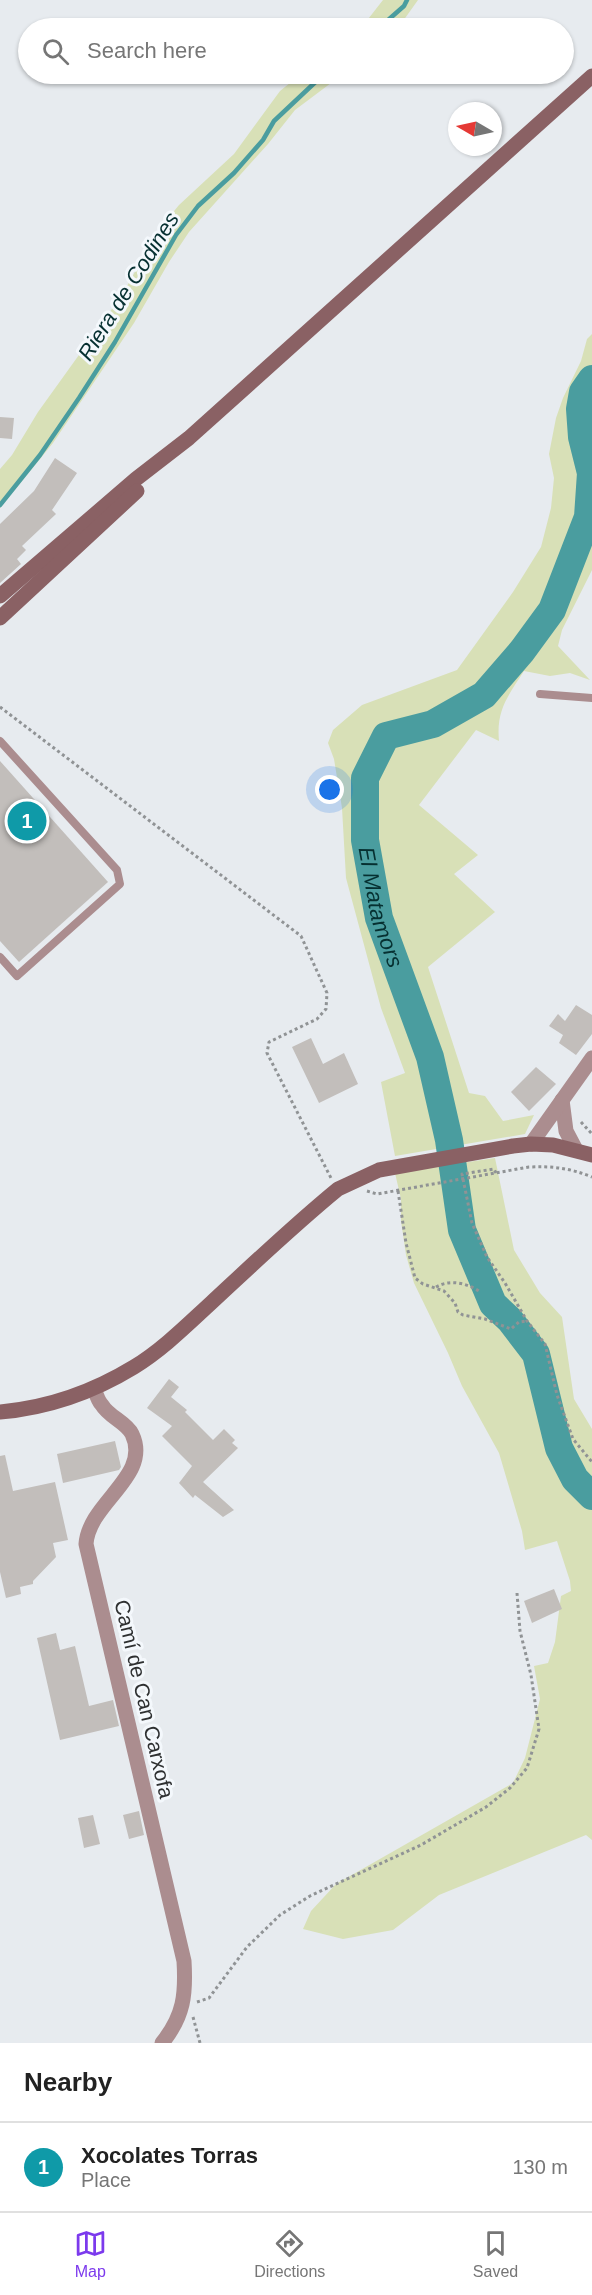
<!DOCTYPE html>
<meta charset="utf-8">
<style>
:root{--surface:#fff;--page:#f6f6f6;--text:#222;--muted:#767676;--line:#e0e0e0;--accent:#7c3aed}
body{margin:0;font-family:Arial,sans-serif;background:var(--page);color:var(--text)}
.compass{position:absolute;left:448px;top:102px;width:54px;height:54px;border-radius:50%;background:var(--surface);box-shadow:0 2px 4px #0004;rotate:279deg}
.you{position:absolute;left:330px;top:790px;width:21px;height:21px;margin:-15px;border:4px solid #fff;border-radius:50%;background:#1a73e8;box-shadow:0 0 0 9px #1a73e833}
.badge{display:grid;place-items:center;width:39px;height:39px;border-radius:50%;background:var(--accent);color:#fff;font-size:20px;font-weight:700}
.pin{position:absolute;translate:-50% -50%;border:3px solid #fff;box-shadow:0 2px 6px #0006}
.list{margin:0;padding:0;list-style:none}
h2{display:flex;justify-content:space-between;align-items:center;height:78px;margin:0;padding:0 24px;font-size:26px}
h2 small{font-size:20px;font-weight:400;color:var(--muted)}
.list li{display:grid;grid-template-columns:39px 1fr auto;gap:18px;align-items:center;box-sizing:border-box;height:90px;padding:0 24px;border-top:2px solid var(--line)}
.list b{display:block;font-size:22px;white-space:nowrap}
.list p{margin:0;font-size:20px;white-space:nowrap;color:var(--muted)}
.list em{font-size:20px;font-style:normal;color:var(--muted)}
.icon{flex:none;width:33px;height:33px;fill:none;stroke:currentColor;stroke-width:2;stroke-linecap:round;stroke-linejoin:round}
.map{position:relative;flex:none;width:592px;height:2043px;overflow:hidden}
.search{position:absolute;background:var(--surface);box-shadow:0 2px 4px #0004;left:18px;right:18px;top:18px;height:66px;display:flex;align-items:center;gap:15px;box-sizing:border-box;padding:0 21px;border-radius:33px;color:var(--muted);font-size:22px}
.sheet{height:168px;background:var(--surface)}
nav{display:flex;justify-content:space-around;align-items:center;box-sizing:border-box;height:84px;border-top:2px solid var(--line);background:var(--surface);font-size:16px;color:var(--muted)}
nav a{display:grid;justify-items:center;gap:3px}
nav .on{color:var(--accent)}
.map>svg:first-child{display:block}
.green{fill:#d8e0b7}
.water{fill:#4a9d9f}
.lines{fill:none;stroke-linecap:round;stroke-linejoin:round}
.stream{stroke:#4a9d9f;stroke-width:4.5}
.river{stroke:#4a9d9f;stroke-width:28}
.building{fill:#c2bebb}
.path{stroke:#909395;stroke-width:3;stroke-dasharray:3 3;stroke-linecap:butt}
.lane{stroke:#ab8d8f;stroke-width:8}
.street{stroke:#ab8d8f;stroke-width:15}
.secondary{stroke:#8a6164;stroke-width:15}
.labels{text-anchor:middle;stroke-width:6;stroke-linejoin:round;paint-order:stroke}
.street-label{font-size:21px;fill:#2e3031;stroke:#f4f8fc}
.water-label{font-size:22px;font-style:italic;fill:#063031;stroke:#f4f8fc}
</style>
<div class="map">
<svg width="592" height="2043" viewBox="0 0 592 2043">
<rect width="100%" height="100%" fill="#e7ebef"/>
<g class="green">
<path d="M 383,0 L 418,0 L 398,28 L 358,28 L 365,23 Z"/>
<path d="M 301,74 L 343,74 L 295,110 L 268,144 L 189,232 L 169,262 L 134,323 L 53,443 L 0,508 L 0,469 L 12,455 L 38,412 L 122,295 L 157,232 L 179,205 L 234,154 L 280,91 Z"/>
<path d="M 592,334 L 592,570 L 562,630 L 558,646 L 590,680 L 570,673 L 550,676 L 524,671 C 508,696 496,710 499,741 L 476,730 L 419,805 L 478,855 L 454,874 L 495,912 L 428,967 L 469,1093 L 485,1096 L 503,1121 L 534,1115 L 525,1134 L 395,1156 L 381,1082 L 405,1073 L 381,1008 L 346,878 L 342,808 L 334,759 L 328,743 L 333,730 L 362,705 L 457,670 L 513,592 L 541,547 L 551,508 L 554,478 L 549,454 L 556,418 L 563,398 L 581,361 L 587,339 Z"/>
<path d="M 495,1158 L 514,1250 L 540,1293 L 562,1317 L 574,1399 L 592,1429 L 592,1840 L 586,1835 L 439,1895 L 393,1930 L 343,1939 L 303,1929 L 311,1911 L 336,1884 L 513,1783 L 525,1758 L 540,1699 L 534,1666 L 548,1663 L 555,1642 L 561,1596 L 571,1591 L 570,1581 L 557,1541 L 525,1550 L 522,1531 L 499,1453 L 462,1386 L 448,1353 L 414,1283 L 406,1255 L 401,1221 L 401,1199 L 395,1173 Z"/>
</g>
<path class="water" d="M 489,1294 L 499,1294 L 502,1308 L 510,1320 L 481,1309 L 483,1298 Z"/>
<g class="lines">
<g class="stream">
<path d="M 379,28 L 404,6 L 407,0"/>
<path d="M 0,505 L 40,455 L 79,398 L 115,342 L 176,235 L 198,206 L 234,173 L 263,140 L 274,121 L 324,74"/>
</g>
<path class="river" id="s1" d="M 592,379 L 583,392 L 580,409 L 582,437 L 591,473 L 588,517 L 552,610 L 522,651 L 484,695 L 433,724 L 386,736 L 365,778 L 365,840 L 379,918 L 430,1057 L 449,1140 L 462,1230 L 493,1304 L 510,1320 L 536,1354 L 559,1448 L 575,1479 L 592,1496"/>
</g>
<g class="building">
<path d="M 0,417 L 14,418 L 12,439 L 0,438 Z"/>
<path d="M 55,458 L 77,473 L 52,510 L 56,514 L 22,546 L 26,550 L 17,559 L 21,564 L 0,583 L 0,524 L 34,491 Z"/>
<path d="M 0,761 L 108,882 L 19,962 L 0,941 Z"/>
<path d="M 576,1005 L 592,1015 L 592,1034 L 576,1055 L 559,1043 L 563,1035 L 549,1026 L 558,1014 L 565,1021 Z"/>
<path d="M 311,1038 L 323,1064 L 344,1053 L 358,1084 L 319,1103 L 292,1047 Z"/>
<path d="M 536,1067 L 556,1084 L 529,1111 L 511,1092 Z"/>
<path d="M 169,1379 L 179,1387 L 171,1397 L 187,1410 L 185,1412 L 213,1440 L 224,1429 L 235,1440 L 232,1443 L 238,1448 L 203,1482 L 234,1510 L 223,1517 L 195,1495 L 193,1498 L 179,1483 L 192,1466 L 162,1436 L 172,1426 L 147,1408 Z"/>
<path d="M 115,1441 L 121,1467 L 119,1470 L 63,1483 L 57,1454 Z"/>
<path d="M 5,1455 L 13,1491 L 55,1482 L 68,1540 L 53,1543 L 56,1557 L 33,1581 L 33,1584 L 20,1587 L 21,1594 L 6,1598 L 0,1572 L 0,1456 Z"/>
<path d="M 554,1589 L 562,1609 L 532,1623 L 524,1601 Z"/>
<path d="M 56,1633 L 60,1650 L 75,1646 L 89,1706 L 113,1700 L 119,1726 L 60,1740 L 37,1638 Z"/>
<path d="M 139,1811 L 144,1835 L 129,1839 L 123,1815 Z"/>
<path d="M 93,1815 L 100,1844 L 84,1848 L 78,1818 Z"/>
</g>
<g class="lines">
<g class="path">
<path d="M 0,707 L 301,936 L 327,993 L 326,1009 L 317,1019 L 269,1042 L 267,1053 L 331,1178"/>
<path d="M 581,1122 L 592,1134"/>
<path d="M 496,1173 L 494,1169 L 462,1174 L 472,1223 L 487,1257 L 505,1283 L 527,1321 L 545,1344 L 557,1395 L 573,1439 L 592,1462"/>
<path d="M 367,1191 L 377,1194 L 529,1167 C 552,1166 570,1168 592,1177"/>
<path d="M 398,1191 L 406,1243 L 415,1278 L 423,1284 L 444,1291 L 455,1303 L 458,1312 L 463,1315 L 485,1319 L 511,1329 L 519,1322 L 527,1321"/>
<path d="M 436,1287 C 450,1279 466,1283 479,1291"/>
<path d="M 197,2002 L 209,1998 L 247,1947 L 280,1915 L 310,1896 L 421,1845 L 486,1807 L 510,1788 L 527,1768 L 539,1729 L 531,1675 L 520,1631 L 517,1593"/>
<path d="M 193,2017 L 200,2043"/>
</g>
<g class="lane">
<path d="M 540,694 L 592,698"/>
<path d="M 0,741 L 117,870 L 120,884 L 17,976 L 0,957"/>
</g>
<g class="street">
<path d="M 562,1100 L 566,1131 L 576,1150"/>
<path d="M 531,1144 L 592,1058"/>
<path d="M 94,1388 C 96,1394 98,1401 102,1405 C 109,1417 126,1422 132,1434 C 152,1476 89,1502 86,1544 L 184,1961 C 186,1994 184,2016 162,2043"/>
</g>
<g class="secondary">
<path d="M 0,596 L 136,479 L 189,438 L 592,76"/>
<path d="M 0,618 L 137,491"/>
<path d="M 0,1412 C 47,1408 93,1392 134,1367 C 162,1350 187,1325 211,1303 C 253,1264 294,1225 338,1189 L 379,1170 L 513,1146 L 531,1144 L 553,1145 L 592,1155"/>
</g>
</g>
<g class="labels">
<g class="street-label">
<text transform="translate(144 1699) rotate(77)" y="7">Camí de Can Carxofa</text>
</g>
<g class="water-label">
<text transform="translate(128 286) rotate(-58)" y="8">Riera de Codines</text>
<text dy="8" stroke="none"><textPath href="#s1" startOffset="636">El Matamors</textPath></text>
</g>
</g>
</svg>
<svg class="compass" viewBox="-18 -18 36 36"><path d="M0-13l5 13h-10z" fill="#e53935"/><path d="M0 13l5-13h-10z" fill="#767676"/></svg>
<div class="you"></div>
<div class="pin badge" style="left:27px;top:821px;background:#0f9aa8">1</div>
<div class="search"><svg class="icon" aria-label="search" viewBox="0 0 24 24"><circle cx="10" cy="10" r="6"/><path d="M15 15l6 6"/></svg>Search here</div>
</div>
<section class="sheet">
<h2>Nearby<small></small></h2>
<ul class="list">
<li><span class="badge" style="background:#0f9aa8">1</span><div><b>Xocolates Torras</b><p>Place</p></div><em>130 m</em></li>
</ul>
</section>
<nav>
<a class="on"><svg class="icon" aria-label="map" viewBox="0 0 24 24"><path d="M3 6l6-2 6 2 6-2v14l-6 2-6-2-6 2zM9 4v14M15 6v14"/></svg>Map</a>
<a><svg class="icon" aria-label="directions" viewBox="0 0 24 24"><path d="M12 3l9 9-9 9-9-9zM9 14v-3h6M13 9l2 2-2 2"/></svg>Directions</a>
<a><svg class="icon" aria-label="saved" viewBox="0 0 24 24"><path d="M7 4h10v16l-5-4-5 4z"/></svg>Saved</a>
</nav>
